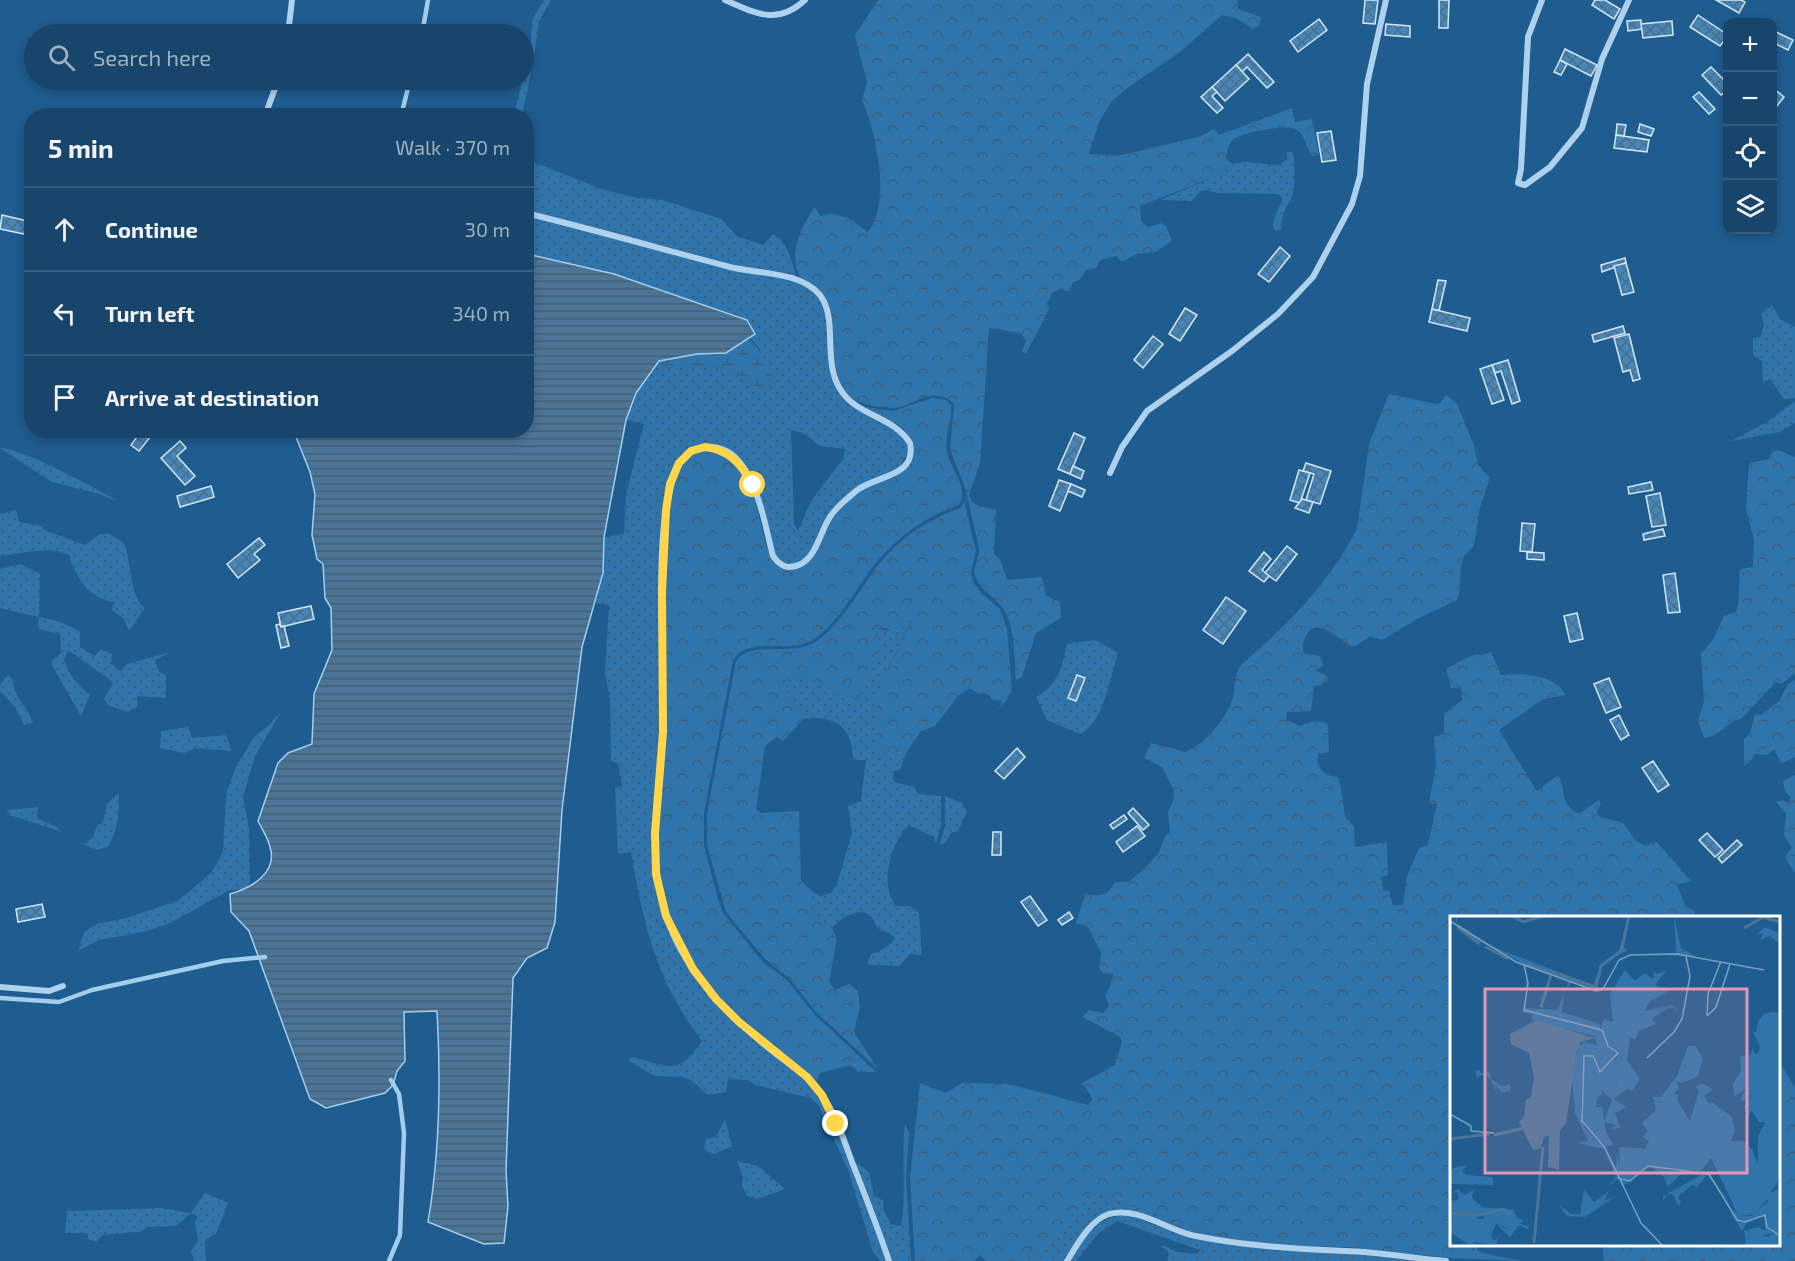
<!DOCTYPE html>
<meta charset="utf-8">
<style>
:root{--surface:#17456b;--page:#244f73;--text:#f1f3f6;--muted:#9eb1c1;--line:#365d7e}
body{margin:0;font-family:"Exo 2",sans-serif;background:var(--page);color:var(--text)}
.controls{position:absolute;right:18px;top:18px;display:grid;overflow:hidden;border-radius:12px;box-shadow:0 3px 9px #0003}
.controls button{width:54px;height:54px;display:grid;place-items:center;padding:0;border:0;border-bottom:2px solid var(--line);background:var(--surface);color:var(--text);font:30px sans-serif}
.stop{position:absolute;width:18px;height:18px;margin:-14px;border:4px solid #ffd54a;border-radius:50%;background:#fff}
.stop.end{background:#ffd54a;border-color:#fff;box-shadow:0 2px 6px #0008}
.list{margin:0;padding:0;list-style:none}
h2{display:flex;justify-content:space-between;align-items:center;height:78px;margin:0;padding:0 24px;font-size:26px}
h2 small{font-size:20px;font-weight:400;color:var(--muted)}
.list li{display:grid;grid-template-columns:39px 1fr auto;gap:18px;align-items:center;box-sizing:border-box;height:84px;padding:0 24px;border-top:2px solid var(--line)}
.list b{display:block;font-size:22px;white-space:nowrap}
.list em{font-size:20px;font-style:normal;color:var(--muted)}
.icon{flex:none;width:33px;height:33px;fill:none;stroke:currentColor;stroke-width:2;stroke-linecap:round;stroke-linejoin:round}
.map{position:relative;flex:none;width:1795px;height:1261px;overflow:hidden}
.search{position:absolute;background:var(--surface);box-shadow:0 3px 9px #0003;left:24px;top:24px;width:510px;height:66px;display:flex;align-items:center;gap:15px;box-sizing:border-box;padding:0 21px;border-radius:33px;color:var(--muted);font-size:22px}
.panel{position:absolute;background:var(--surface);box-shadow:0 3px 9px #0003;left:24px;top:108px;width:510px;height:330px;border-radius:24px}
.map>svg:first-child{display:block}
.grass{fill:url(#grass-dots);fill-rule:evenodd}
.forest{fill:url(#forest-crowns)}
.wetland{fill:url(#wetland-marsh)}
.water{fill:url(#water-rules);stroke:#a2ceee;stroke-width:1.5}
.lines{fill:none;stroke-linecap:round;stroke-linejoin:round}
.stream{stroke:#a2ceee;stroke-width:4.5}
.building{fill:url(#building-cross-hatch);stroke:#d4e9f9;stroke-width:1.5}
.minor{stroke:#aed1ed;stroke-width:6}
.route{stroke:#ffd54a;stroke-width:8}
.inset-river{fill:none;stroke:#4a7599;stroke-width:3}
.inset-road{fill:none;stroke:#799dbc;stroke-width:1.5}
.view{fill:#e497b5;fill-opacity:0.15;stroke:#e497b5;stroke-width:3}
.inset-edge{fill:none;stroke:#fff;stroke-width:3}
</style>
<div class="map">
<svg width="1795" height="1261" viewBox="0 0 1795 1261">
<defs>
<pattern id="grass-dots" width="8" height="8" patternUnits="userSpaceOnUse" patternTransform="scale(1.5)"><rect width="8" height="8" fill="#2f75ab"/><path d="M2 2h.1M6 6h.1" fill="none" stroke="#3f5e77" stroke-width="1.8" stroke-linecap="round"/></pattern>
<pattern id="forest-crowns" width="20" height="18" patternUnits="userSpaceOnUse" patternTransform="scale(1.5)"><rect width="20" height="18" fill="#2f75ab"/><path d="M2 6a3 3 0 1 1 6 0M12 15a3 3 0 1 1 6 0" fill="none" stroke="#3f5e77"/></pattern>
<pattern id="wetland-marsh" width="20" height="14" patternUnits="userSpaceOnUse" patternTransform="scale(1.5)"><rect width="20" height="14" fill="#2f75ab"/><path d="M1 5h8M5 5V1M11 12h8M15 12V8" fill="none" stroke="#3f5e77"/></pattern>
<pattern id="water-rules" width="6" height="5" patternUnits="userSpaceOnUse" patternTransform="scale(1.5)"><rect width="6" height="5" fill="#4a7599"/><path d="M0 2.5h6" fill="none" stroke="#4b5e6f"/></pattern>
<pattern id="building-cross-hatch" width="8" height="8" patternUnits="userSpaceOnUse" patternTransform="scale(1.5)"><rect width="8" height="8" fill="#4786b7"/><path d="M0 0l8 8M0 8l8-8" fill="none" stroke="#496f8c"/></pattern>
</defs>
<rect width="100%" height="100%" fill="#1f5c8f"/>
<g class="grass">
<path d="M 544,0 L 551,0 L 539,21 L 533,64 L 522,115 L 514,115 L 529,54 L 533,18 Z"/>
<path d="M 1287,152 L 1293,152 C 1295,157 1295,190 1293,194 C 1287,208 1280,213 1282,229 L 1276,231 L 1273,227 L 1274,218 L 1282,201 L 1281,196 L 1276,194 L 1217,193 L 1207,190 L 1201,191 L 1191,201 L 1160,200 L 1216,176 L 1233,164 L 1245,162 L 1279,165 L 1287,159 Z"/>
<path d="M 526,159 L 601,189 L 637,198 L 662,200 L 721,219 L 737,236 L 763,245 L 773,234 C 790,243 791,263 797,279 C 706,259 617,233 527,210 Z"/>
<path d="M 526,214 L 787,280 C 796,283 809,286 816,294 C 835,314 823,363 840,392 C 845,401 892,428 904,437 L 909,449 L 899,470 L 833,509 L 811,552 L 798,564 L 784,565 L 775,555 L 745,467 L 714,446 L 677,462 L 668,483 L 663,523 L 661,732 L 653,860 L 660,905 L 664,917 L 821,1096 L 841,1138 L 887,1261 L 880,1261 L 873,1252 L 848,1170 L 819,1106 L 811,1098 L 756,1085 L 748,1080 L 728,1079 L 726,1092 L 708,1095 L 691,1080 L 682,1077 L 654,1076 L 628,1060 L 632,1057 C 668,1065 675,1079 702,1041 C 656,981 644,926 631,852 L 618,854 L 615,788 L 622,786 L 618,764 L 611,760 L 610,701 L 605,672 L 609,605 L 596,603 L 603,573 L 604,537 L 624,534 L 626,494 L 644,424 L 626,420 L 636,393 L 655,367 L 670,368 L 681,364 L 691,365 L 700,369 L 716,366 L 754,386 L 770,381 L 759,348 L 728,313 L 614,274 L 527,254 ZM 791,430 L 803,433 L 820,446 L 845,449 L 843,459 L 811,501 L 798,531 L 794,524 Z"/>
<path d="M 1772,305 L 1780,319 L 1795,327 L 1795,398 L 1784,399 L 1770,379 L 1763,382 L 1762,361 L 1753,355 L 1753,338 L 1760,337 L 1764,325 L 1761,314 Z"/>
<path d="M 1795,401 L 1795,423 L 1780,432 L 1731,441 L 1767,422 Z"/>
<path d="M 0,448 C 19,447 101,490 119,502 L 99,494 L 52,482 Z"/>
<path d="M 16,510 L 19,522 L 42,526 L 44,530 L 85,545 L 100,534 L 110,534 L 124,543 C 131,559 130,599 145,608 L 129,631 L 124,619 L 112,610 L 114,602 C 89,598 76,578 69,555 C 47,545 23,554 0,556 L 0,514 Z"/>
<path d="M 21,564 L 40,574 L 39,617 L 58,621 L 80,631 L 80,647 L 95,656 L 100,649 L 112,654 L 111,664 L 121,671 L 127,664 L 171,652 L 155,660 L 159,672 L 166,675 L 166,698 L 137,696 L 138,706 L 128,712 L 109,706 L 104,699 L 113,682 L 68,650 L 64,659 C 69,675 77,685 90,695 L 81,716 L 50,662 L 61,653 L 60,634 L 38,629 L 39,617 L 0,608 L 0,569 Z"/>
<path d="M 912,620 L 887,671 L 882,753 L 906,753 L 900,770 L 893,771 L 894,782 L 914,787 L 918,794 L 941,796 L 941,825 L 936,843 L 934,837 L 909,825 C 890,843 879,885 896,906 L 909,906 L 919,913 L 922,955 L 910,954 L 899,966 C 888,965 877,966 867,964 L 871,954 C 882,952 888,947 895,938 C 890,932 884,932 878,928 C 875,924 874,919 870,916 C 859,905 839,920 832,928 L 811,913 L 813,892 L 821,896 L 831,893 L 837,884 L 852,833 L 848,806 L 861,801 L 866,760 L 854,760 C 852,753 852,746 850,740 C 844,720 821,716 804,719 L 798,707 L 788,700 L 786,690 L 792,678 L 803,677 L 840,696 L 860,697 L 878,629 L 891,631 L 903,622 Z"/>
<path d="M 1095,640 L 1118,653 C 1110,678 1104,722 1080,734 L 1047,720 L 1036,697 C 1058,685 1062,667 1067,644 Z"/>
<path d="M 8,675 L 13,680 C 12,696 29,707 33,723 L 24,725 L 15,707 L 0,691 L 0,685 Z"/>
<path d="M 282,710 L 255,756 L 243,797 L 249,828 L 250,888 L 228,891 L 170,923 L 147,931 L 99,940 L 78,951 L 84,932 L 97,924 L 126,918 L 178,901 L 211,873 L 223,852 L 226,794 L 236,767 L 254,737 L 269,725 Z"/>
<path d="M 189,727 L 192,738 L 226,735 L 232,751 L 195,748 L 185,753 L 160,748 L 161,731 Z"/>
<path d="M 119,793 C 119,812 118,831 108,847 L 95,850 L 83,844 L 93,838 L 97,826 L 103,822 L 107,804 Z"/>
<path d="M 945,796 L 962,803 L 967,812 L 958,831 L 951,833 L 945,843 L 940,844 L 945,826 Z"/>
<path d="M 38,807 L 37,818 L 57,827 L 62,832 L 7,814 L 9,810 Z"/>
<path d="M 725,1119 L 732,1146 L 714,1154 L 704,1150 L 706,1139 L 716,1137 Z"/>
<path d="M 905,1123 L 909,1133 L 906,1178 L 911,1261 L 892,1261 L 855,1162 L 869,1172 L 874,1196 L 884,1201 L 883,1209 L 891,1224 L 901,1226 C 907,1195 901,1156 905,1123 Z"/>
<path d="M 737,1161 L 758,1166 L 785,1189 L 757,1199 L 747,1196 L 742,1186 L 743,1177 Z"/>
<path d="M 1093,1192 L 1222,1237 C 1208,1235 1194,1233 1181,1229 C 1155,1221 1123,1197 1097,1217 C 1082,1228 1073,1246 1063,1261 L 1020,1261 C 1049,1242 1069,1216 1093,1192 Z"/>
<path d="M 205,1193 L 228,1203 L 216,1234 L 205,1240 L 206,1261 L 195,1261 L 191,1251 L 198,1241 L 195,1221 L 198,1217 L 191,1213 L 176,1226 L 148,1227 L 140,1232 L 102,1235 L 97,1242 L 88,1239 L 88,1233 L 65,1233 L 67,1211 L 161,1208 L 191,1213 Z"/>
<path d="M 1128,1215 L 1178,1234 L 1221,1243 L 1277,1251 L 1346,1253 L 1418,1261 L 1167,1261 L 1169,1254 L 1160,1244 L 1177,1252 L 1198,1254 L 1200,1250 L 1117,1221 L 1098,1234 L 1076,1261 L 1070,1261 C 1086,1236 1096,1216 1128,1215 Z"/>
</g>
<g class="forest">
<path d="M 878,0 L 1235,0 L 1238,1 L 1238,9 L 1261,17 L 1259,26 L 1253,29 L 1236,18 L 1222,15 L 1180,52 L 1130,86 L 1111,102 L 1099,122 L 1089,154 L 1117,156 L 1199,137 L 1214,129 L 1219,135 L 1292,108 L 1295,122 L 1312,119 L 1319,155 L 1312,156 C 1305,147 1306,134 1295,129 C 1286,124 1239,133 1232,141 C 1228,145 1227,153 1226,159 L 1233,164 L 1216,176 L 1140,206 L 1141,221 L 1148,227 L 1161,223 L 1166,226 L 1172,241 L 1155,252 L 1136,254 L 1122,262 L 1116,256 L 1100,260 L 1096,268 L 1086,270 L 1079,280 L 1073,282 L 1070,291 L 1065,291 L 1062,288 L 1052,293 L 1047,304 L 1049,309 L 1026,354 L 1022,351 L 1026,341 L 1021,333 L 989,328 L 980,463 L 969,495 L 972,502 L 979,506 L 996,510 L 994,554 L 1000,559 L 1007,580 L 1042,577 L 1046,596 L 1060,602 L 1061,618 L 1036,633 L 1022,677 L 1016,680 C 1014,658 1016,626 1002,607 C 991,592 979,592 974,571 L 979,552 L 978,544 L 965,487 L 950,450 L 954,404 C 937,386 919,401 900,407 C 894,409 888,407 881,407 C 859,404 844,398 836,375 C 829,354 831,327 828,306 C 820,298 806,289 801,279 C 787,255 801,227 815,207 L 820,216 C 842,210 852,221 868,232 C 892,201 876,132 862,100 L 867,83 L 855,35 Z"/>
<path d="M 1389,394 L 1436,404 L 1440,403 L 1446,395 L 1457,404 L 1474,445 L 1478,465 L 1490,478 L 1480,507 L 1474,546 L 1464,556 L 1461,565 L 1460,589 L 1457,600 L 1419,618 L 1382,640 L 1370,636 L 1354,647 C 1342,644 1317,613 1306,636 C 1302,643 1302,648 1304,654 L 1320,656 L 1323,665 L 1316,671 L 1326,675 L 1328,680 L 1321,685 L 1314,686 L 1311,711 L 1287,712 L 1286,720 L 1300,726 C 1310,722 1318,718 1328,725 L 1329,752 L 1318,754 C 1316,769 1325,777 1339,777 L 1345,817 L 1354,827 L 1355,847 L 1387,842 L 1388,875 L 1381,877 L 1383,890 L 1389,891 L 1393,905 L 1403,905 L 1407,876 L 1419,848 L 1428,845 L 1437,804 L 1429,803 L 1436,766 L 1434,737 L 1444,734 L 1444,714 L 1462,700 L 1461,687 L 1451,688 L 1446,669 L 1474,654 L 1482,655 L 1491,652 L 1501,675 C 1524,673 1553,674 1566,695 L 1543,699 L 1499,730 L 1537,791 L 1558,775 C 1568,792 1557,802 1579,814 L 1599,800 L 1601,803 L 1597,812 L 1601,817 L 1623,823 L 1636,841 L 1646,846 L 1656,841 L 1691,881 L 1677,885 L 1686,907 L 1695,911 L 1695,917 L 1452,918 L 1452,1244 L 1478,1245 L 1477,1250 L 1482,1253 L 1522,1261 L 1450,1258 L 1346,1247 L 1278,1246 L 1222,1237 L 1093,1192 C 1077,1208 1038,1257 1019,1261 C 1009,1261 996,1261 986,1261 L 980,1255 L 974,1261 L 915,1261 L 910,1178 L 920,1083 L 946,1093 L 962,1083 L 1008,1084 L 1088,1105 L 1093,1099 L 1082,1083 L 1115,1065 L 1122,1042 L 1120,1037 L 1083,1017 L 1089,1010 L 1103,1013 L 1109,1006 L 1105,994 C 1109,991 1113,979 1113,974 L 1103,973 L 1099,967 L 1101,953 L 1088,927 L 1076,923 L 1085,894 C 1101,896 1107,897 1115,882 L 1129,882 L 1145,868 L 1158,854 L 1165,837 L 1170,832 L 1168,812 L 1174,799 L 1173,789 L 1162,767 L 1144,758 L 1151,743 L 1185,752 C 1205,745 1227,718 1233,697 C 1236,685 1234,676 1240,666 C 1289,623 1326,587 1357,529 L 1369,444 Z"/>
<path d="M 932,398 L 946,400 L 951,405 C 952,421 944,438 947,452 C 951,471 969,486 959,505 C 921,518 889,543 866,576 C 852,597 837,622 817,637 C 792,657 751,633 733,660 L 704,813 L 704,846 L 718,899 L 723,913 L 762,961 L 787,980 L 814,1014 L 876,1072 L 859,1072 L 850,1065 L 820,1073 L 816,1083 C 758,1037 692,988 668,915 C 649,854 664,792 665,730 C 667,673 664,615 666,558 C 667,537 666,515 671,494 C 676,476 682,454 703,450 C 711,449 718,452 725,455 C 768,480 753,549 782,569 C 820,572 820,527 843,507 C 850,501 856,493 864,489 C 886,477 918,474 913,442 L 902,427 L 865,407 L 893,411 Z"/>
<path d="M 1778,450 L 1795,457 L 1795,673 L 1782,684 L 1776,682 L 1741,719 C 1726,721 1721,737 1704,738 L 1698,721 L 1704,702 L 1701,654 L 1713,640 L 1724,616 L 1735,612 L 1738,606 L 1740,569 L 1753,567 L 1754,540 L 1746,508 L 1749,463 L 1769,459 L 1772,452 Z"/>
<path d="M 964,501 L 976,552 L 971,571 L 973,582 L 982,594 L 1000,609 L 1007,629 L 1012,693 L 998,711 L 1002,701 L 993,700 L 988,694 L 979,694 L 970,688 L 958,696 L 935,726 L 921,731 L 906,753 L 882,753 L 877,748 L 875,709 L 887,671 L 912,621 L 903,622 L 891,631 L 886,628 L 878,629 L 875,638 L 883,644 L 860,697 L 840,696 L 803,677 L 792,678 L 786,690 L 788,700 L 798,707 L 804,719 L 783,741 L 777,737 L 765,746 L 756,810 L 761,813 L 799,811 L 801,880 L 813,892 L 811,913 L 832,928 L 837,938 L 829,982 L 835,990 L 849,984 L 858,991 L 860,1007 L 854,1032 L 878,1069 L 816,1012 L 789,978 L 765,959 L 726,912 L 707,845 L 707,813 L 736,661 C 751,639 793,658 817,641 C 838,626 854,599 869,578 C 892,544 922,521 961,508 Z"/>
<path d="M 1795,680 L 1795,757 L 1781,764 L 1774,749 L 1767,755 L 1755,754 L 1750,762 L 1744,765 L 1744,739 L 1750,734 L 1755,714 L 1761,715 L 1779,701 L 1788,684 Z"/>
<path d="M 1795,775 L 1795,872 L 1794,872 L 1785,857 L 1792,847 L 1784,836 L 1786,813 L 1776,802 L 1783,800 L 1788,803 L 1791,798 L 1785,791 L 1783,781 Z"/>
<path d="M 1779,1062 L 1795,1087 L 1795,1261 L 1604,1261 L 1602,1245 L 1778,1244 Z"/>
</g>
<path class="wetland" d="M 748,338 C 761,350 773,370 768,388 L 754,386 L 716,366 L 700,369 L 691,365 L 681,364 L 670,368 L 655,367 L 659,361 L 697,354 L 726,353 Z"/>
<path class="water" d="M 527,254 L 614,274 L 747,320 L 755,334 L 726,353 L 697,354 L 659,361 L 636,393 L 626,420 L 604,537 L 603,573 L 582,647 L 562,810 L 555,922 L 547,948 L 527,958 L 513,978 L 506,1171 L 508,1206 L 504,1243 L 484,1244 L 428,1222 C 440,1152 441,1082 437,1011 L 404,1012 L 405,1061 L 397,1071 L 393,1085 L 385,1093 L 326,1108 L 310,1099 L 249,931 L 231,912 L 230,894 C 251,888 278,873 270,847 C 268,838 262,829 258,821 L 278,763 L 288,753 L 312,744 L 314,694 L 332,650 L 331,608 L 325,598 L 323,564 L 317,559 L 312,535 L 315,494 L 310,472 L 296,437 L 289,431 L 526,430 Z"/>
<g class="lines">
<g class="stream">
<path d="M 422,34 L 428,0"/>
<path d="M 401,116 L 410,80"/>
<path d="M 0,998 L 59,1002 L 92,990 L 223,961 L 265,957"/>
<path d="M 389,1261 L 400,1235 L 404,1133 L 399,1094 L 391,1080"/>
</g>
</g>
<g class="building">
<path d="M 1365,0 L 1378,0 L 1375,24 L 1363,23 Z"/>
<path d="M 1439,0 L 1449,0 L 1448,28 L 1439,28 Z"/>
<path d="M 1595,0 L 1605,0 L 1620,9 L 1614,19 L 1592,5 Z"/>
<path d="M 1716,0 L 1741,0 L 1745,2 L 1739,13 Z"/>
<path d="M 1698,15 L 1728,35 L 1720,46 L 1690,27 Z"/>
<path d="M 1319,19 L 1327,30 L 1298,52 L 1290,41 Z"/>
<path d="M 1641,20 L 1642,29 L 1628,31 L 1627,21 Z"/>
<path d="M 1672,21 L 1673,35 L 1643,38 L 1641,24 Z"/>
<path d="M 1386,24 L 1410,26 L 1410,37 L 1385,35 Z"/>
<path d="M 1772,30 L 1793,40 L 1788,50 L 1772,42 Z"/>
<path d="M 1565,49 L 1597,65 L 1591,76 L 1560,60 Z"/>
<path d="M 1248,54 L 1274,82 L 1267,88 L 1247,67 L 1242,72 L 1236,65 Z"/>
<path d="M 1560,60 L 1567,64 L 1561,75 L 1554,72 Z"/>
<path d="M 1236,65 L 1249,79 L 1225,101 L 1212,87 Z"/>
<path d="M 1711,67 L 1728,84 L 1728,90 L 1721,95 L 1702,75 Z"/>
<path d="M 1212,87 L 1217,92 L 1212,96 L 1223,108 L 1217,113 L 1201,97 Z"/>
<path d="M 1772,87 L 1784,97 L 1776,107 L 1772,104 Z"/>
<path d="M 1699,92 L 1715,109 L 1709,114 L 1693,97 Z"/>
<path d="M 1617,124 L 1626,125 L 1624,136 L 1616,135 Z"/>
<path d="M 1640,124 L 1654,129 L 1651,136 L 1638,132 Z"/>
<path d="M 1331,131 L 1336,160 L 1322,162 L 1317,133 Z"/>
<path d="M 1616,135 L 1649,140 L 1647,152 L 1614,148 Z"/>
<path d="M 2,215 L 32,222 L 29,235 L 0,229 Z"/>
<path d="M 1280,247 L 1290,256 L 1269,282 L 1258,274 Z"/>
<path d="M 1625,258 L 1626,263 L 1602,272 L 1601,265 Z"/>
<path d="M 1626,263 L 1634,292 L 1622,295 L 1614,266 Z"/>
<path d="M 1438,280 L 1446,281 L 1439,311 L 1432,309 Z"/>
<path d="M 1185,308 L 1197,315 L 1180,341 L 1169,334 Z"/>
<path d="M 1432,309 L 1470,318 L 1467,331 L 1429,322 Z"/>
<path d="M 1623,326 L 1625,333 L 1594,342 L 1592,335 Z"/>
<path d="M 1629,334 L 1640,379 L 1633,381 L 1630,370 L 1623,372 L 1614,338 Z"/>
<path d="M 1153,336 L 1163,344 L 1143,368 L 1134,360 Z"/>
<path d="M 1508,360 L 1520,401 L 1512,404 L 1501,371 L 1495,373 L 1492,365 Z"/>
<path d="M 1492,365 L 1504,400 L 1492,404 L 1480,369 Z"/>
<path d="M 142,430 L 155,431 L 139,451 L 131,445 Z"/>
<path d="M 1074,433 L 1085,438 L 1070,474 L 1058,469 Z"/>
<path d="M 180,441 L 186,448 L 177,456 L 195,476 L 185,485 L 161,458 Z"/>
<path d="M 1306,463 L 1331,471 L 1320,504 L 1306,500 L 1314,474 L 1303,471 Z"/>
<path d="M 1073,466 L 1084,471 L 1081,479 L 1070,474 Z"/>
<path d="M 1299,470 L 1310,473 L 1300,503 L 1290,500 Z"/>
<path d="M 1059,480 L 1071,484 L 1060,511 L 1049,506 Z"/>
<path d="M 1651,482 L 1653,490 L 1629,494 L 1628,487 Z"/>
<path d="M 1071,484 L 1085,490 L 1082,497 L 1068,491 Z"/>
<path d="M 211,486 L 214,497 L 180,507 L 177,496 Z"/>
<path d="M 1660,493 L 1666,525 L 1652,527 L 1646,496 Z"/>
<path d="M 1302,499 L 1313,502 L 1309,513 L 1295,508 Z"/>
<path d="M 1522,523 L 1535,524 L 1532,552 L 1520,551 Z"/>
<path d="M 1663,529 L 1665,536 L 1644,540 L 1643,534 Z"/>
<path d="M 259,538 L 265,545 L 254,554 L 260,560 L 238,578 L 227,564 Z"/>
<path d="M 1287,546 L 1297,554 L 1276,581 L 1265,573 Z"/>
<path d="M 1264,552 L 1271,559 L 1262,570 L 1269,576 L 1264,582 L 1249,571 Z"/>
<path d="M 1527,552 L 1544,553 L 1544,560 L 1527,559 Z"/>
<path d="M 1675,573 L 1680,612 L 1668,613 L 1663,575 Z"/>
<path d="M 1226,597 L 1246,611 L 1223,644 L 1203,630 Z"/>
<path d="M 311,606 L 314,619 L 281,627 L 278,613 Z"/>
<path d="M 1577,613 L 1583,639 L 1570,642 L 1564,616 Z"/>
<path d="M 280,624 L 281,627 L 284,626 L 289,646 L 281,648 L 276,625 Z"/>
<path d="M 1077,675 L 1085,678 L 1076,701 L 1068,698 Z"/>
<path d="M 1609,678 L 1621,707 L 1606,713 L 1594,684 Z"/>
<path d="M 1619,715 L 1629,735 L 1621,740 L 1610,720 Z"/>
<path d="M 1017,748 L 1025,757 L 1004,779 L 995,771 Z"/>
<path d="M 1653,761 L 1669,785 L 1658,792 L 1642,768 Z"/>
<path d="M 1133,808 L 1149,825 L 1143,830 L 1128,813 Z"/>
<path d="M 1124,815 L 1127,819 L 1113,829 L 1110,825 Z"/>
<path d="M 1137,826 L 1145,836 L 1123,852 L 1116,842 Z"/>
<path d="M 993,832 L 1001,832 L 1001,855 L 992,855 Z"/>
<path d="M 1707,833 L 1723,850 L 1715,857 L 1699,840 Z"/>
<path d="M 1737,840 L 1742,845 L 1722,863 L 1718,858 Z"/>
<path d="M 1030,896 L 1047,920 L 1038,926 L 1021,902 Z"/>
<path d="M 42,904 L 45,917 L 18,922 L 16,909 Z"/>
<path d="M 1069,912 L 1073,918 L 1062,925 L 1058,920 Z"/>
</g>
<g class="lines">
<g class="minor">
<path d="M 725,0 C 755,13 777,26 805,0"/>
<path d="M 1542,0 L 1528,37 L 1521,169 L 1518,183 L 1525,185 L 1550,167 L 1582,128 L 1602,59 L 1629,0"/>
<path d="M 288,34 L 292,0"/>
<path d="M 265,116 L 278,80"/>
<path d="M 526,213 C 595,230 662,249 730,267 C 757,274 800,271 820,295 C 839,320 821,363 842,392 C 859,416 894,417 910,443 C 917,478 875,475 856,491 C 847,499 836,507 830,517 C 820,532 817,555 801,564 C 788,570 781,567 773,556 C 764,524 753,437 702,448 C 688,451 681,458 676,471 C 655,521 662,623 663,680 C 663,706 663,732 661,759 C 657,808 650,856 663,905 C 678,965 725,1013 771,1050 C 789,1065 810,1075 822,1095 C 836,1115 844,1140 852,1162 C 865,1195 878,1228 889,1261"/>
<path d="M 1110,473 L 1122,447 L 1147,411 L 1232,351 L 1278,314 L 1313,277 L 1352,204 L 1360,176 L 1367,84 L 1386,0"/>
<path d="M 0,987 L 49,991 L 63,986"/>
<path d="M 1067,1261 C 1077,1245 1090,1220 1109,1214 C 1138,1206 1168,1231 1196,1236 C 1246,1246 1295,1249 1346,1251 C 1379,1252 1412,1258 1446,1261"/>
</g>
</g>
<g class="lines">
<path class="route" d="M 753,485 C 742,465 729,449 705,447 L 691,451 L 679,463 L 670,484 L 666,510 L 662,592 L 663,732 L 655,833 L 656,874 L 666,916 L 693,969 L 716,999 L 739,1022 L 807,1077 L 822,1095 L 836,1124"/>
</g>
<g transform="translate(1450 916)">
<rect width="330" height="330" fill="#1f5c8f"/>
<path d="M 7,0 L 7,7 L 38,29 L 143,69 L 151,48 L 154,45 L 169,35 L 178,0 L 180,0 L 174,31 L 177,35 L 155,45 L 146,65 L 146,74 L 143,74 L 146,75 L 152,74 L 146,76 L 122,66 L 114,76 L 112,96 L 149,108 L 158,130 L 168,138 L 150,155 L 143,140 L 134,140 L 131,194 L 134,211 L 155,233 L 166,251 L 167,237 L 172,264 L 180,265 L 182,261 L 176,258 L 181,258 L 195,247 L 214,254 L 259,258 L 276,281 L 284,301 L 283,293 L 289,299 L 302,300 L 319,285 L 316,310 L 323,317 L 309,320 L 296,314 L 308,311 L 315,315 L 314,300 L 297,307 L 292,315 L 282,299 L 276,283 L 257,259 L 247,271 L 242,269 L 228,281 L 231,286 L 228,290 L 223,278 L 217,278 L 213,285 L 213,280 L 251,259 L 232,257 L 218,271 L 214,261 L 204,254 L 210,255 L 198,251 L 179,267 L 173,269 L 168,263 L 157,271 L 167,261 L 154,270 L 166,261 L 154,233 L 127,227 L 138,225 L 125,197 L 122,161 L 128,130 L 135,126 L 147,129 L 144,120 L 83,105 L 82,99 L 73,96 L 78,71 L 76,49 L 24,22 L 5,6 ZM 77,51 L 119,64 L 108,94 L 75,92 ZM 224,0 L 231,32 L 245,40 L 185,38 L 226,37 ZM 315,11 L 330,18 L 330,28 L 320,20 L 310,24 L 313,17 L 307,18 ZM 29,154 L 32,157 L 40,156 L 41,163 L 53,171 L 60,168 L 60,175 L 51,176 L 45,168 L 47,177 L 41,163 L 32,159 L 27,162 L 25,155 ZM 168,163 L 164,183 L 176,191 L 165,197 L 170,212 L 162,213 L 165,209 L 154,206 L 162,184 L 150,173 L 161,174 L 163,165 ZM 10,250 L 18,250 L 12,255 L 16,259 L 43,261 L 43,269 L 0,268 L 0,254 ZM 8,273 L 14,279 L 24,274 L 22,282 L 32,291 L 64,294 L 66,301 L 73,304 L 70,308 L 79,310 L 78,313 L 69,309 L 60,321 L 46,308 L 41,319 L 44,325 L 48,321 L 46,330 L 44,330 L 40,318 L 44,307 L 58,314 L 51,307 L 53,302 L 39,304 L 33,302 L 35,299 L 0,296 L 0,286 L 9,283 L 7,276 L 0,278 ZM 134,274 L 144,286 L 159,275 L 154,285 L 166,280 L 135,301 L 117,300 L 109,289 L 121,298 L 130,298 Z" fill="#2f75ab" fill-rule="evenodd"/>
<path d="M 204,54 L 206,58 L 216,55 L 205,69 L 219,75 L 200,85 L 194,95 L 224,89 L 228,96 L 223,91 L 216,93 L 202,103 L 206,108 L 189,115 L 185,124 L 180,121 L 177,145 L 190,163 L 182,175 L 177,173 L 164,183 L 168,163 L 163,165 L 161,175 L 150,173 L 153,178 L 147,182 L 146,191 L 152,191 L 156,216 L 163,229 L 154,231 L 133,206 L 133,143 L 141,139 L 149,155 L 167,142 L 168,137 L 157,127 L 151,110 L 154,103 L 163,106 L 160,78 L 175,54 L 185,65 L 195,57 L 203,63 ZM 323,96 L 330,97 L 330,264 L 320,277 L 330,272 L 330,330 L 296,330 L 294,314 L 318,321 L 324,317 L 317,309 L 318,283 L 304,299 L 288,299 L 261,242 L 251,255 L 214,253 L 195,247 L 181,259 L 176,258 L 182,261 L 180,265 L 170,261 L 169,231 L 195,233 L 199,225 L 193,221 L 198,215 L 192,207 L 206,194 L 203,181 L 211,181 L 227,160 L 238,130 L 246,130 L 253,143 L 248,160 L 233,167 L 226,165 L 229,172 L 223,178 L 229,179 L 227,184 L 240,205 L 249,175 L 246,170 L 253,168 L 263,173 L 254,180 L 259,188 L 262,186 L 282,201 L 285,215 L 281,225 L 293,225 L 302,233 L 308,248 L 308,220 L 315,206 L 309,206 L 302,195 L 297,200 L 294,190 L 298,185 L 290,184 L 296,173 L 284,180 L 283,168 L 291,155 L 290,140 L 301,139 L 302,132 L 305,138 L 309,136 L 310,130 L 303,116 L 306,116 L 308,105 L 314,98 ZM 8,294 L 28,299 L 27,303 L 53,301 L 52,307 L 59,313 L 44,307 L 40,317 L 44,329 L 24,326 L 25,330 L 21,330 L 0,316 L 0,296 Z" fill="#2f75ab"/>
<path d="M 86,104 L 145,122 L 131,126 L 127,134 L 116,207 L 110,215 L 109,254 L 98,251 L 99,220 L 94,221 L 91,232 L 83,234 L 69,206 L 74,200 L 76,184 L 81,181 L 84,161 L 79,137 L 61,128 L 60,118 Z" fill="#4a7599"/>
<path class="inset-river" d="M 62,0 L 73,6 L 93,0M 7,11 L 30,28M 294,12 L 313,1 L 330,6M 35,31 L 58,43M 77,48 L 146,71 L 151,50 L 171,35 L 179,0M 91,91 L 101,59M 44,219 L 74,212M 0,223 L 39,218M 0,297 L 30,299 L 53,293 L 61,297M 84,327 L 93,231"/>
<path class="inset-road" d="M 0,5 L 66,46 L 146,75 L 153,73 L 169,44 L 180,39 L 227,38 L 314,54M 74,49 L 78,67 L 74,94 L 152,114 L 158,130 L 168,137 L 150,156 L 143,140 L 134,140 L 132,205 L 155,232 L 191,307 L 213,330M 257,100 L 266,91 L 280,48M 257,100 L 258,78 L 271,45M 197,142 L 224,116 L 232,103 L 240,60 L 236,40M 0,198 L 21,210 L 21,215 L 44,217M 168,262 L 180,265 L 198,250 L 259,258 L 287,304 L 295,306 L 315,299 L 317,311 L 330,320"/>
<path class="view" d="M 35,73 L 297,73 L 297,257 L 35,257 Z"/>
<rect width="330" height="330" class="inset-edge"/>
</g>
</svg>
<div class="controls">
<button>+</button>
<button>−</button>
<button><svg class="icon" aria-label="locate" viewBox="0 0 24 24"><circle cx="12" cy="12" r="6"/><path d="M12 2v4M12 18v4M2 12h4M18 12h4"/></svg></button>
<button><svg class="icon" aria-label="layers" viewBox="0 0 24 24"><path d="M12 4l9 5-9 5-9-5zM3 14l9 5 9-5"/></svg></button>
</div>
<div class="stop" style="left:753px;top:485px"></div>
<div class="stop end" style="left:836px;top:1124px"></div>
<div class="search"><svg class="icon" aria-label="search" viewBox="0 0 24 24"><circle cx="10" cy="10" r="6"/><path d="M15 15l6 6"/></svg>Search here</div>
<section class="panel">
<h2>5 min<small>Walk · 370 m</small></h2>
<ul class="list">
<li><svg class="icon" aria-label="ahead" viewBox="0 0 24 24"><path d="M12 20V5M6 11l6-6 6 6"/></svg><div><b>Continue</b></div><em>30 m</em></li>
<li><svg class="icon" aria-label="left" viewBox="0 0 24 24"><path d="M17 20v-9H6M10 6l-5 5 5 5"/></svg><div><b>Turn left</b></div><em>340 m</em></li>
<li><svg class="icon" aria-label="arrive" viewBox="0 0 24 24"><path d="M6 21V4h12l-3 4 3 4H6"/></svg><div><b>Arrive at destination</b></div></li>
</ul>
</section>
</div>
